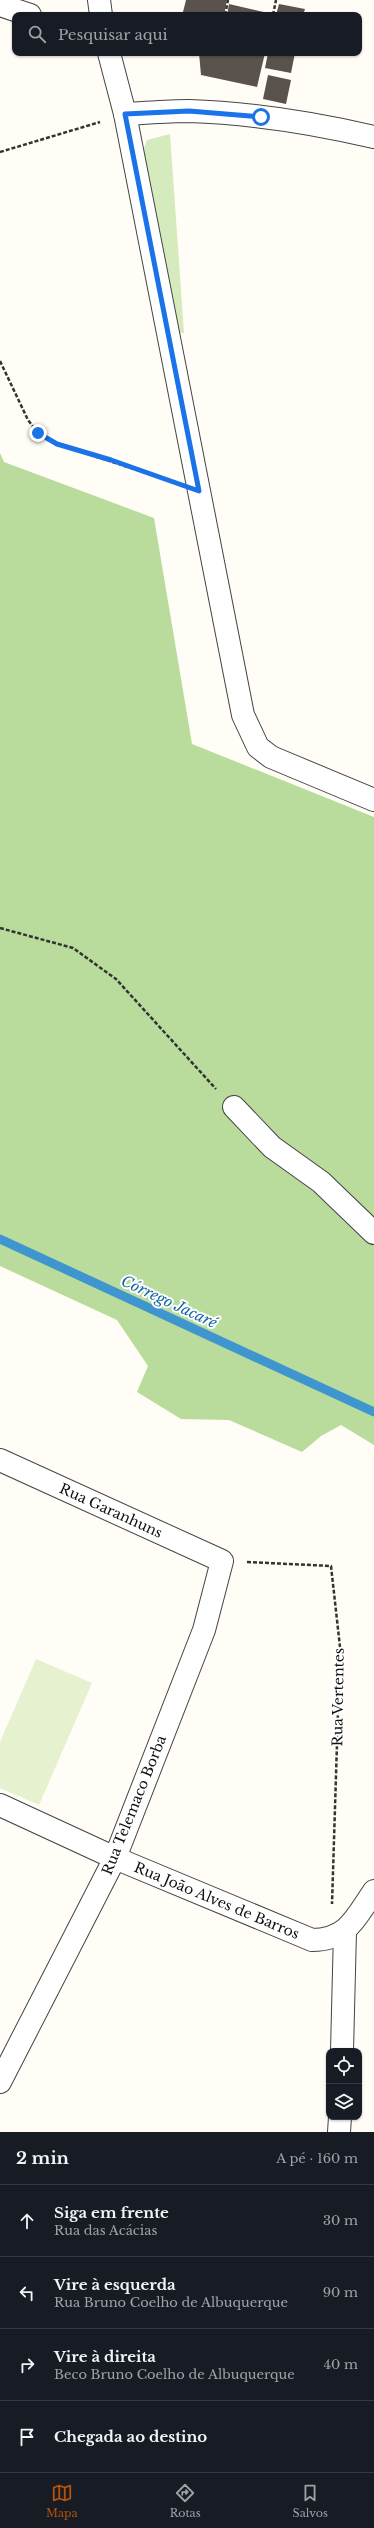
<!DOCTYPE html>
<html lang="pt">
<meta charset="utf-8">
<style>
:root{--surface:#171b24;--page:#20242c;--text:#f1f3f6;--muted:#9ea1a6;--line:#363941;--accent:#b45309}
body{margin:0;font-family:"Libre Baskerville",serif;background:var(--page);color:var(--text)}
.controls{position:absolute;right:12px;bottom:12px;display:grid;overflow:hidden;border-radius:8px;box-shadow:0 1px 3px #0004}
.controls button{width:36px;height:36px;display:grid;place-items:center;padding:0;border:0;border-bottom:1px solid var(--line);background:var(--surface);color:var(--text);font:20px sans-serif}
.stop{position:absolute;width:12px;height:12px;margin:-9px;border:3px solid #1a73e8;border-radius:50%;background:#fff}
.stop.end{background:#1a73e8;border-color:#fff;box-shadow:0 1px 4px #0008}
.list{margin:0;padding:0;list-style:none}
h2{display:flex;justify-content:space-between;align-items:center;height:52px;margin:0;padding:0 16px;font-size:17px}
h2 small{font-size:13px;font-weight:400;color:var(--muted)}
.list li{display:grid;grid-template-columns:26px 1fr auto;gap:12px;align-items:center;box-sizing:border-box;height:72px;padding:0 16px;border-top:1px solid var(--line)}
.list b{display:block;font-size:15px;white-space:nowrap}
.list p{margin:0;font-size:13px;white-space:nowrap;color:var(--muted)}
.list em{font-size:13px;font-style:normal;color:var(--muted)}
.icon{flex:none;width:22px;height:22px;fill:none;stroke:currentColor;stroke-width:2;stroke-linecap:round;stroke-linejoin:round}
.map{position:relative;flex:none;width:374px;height:2132px;overflow:hidden}
.search{position:absolute;background:var(--surface);box-shadow:0 1px 3px #0004;left:12px;right:12px;top:12px;height:44px;display:flex;align-items:center;gap:10px;box-sizing:border-box;padding:0 14px;border-radius:8px;color:var(--muted);font-size:15px}
.sheet{height:340px;background:var(--surface)}
nav{display:flex;justify-content:space-around;align-items:center;box-sizing:border-box;height:56px;border-top:1px solid var(--line);background:var(--surface);font-size:11px;color:var(--muted)}
nav a{display:grid;justify-items:center;gap:2px}
nav .on{color:var(--accent)}
.map>svg:first-child{display:block}
.green{fill:#d5ebbd}
.forest{fill:#b9dc9c}
.pitch{fill:#e6f2cf}
.lines{fill:none;stroke-linecap:round;stroke-linejoin:round}
.stream{stroke:#3f96cf;stroke-width:9}
.building{fill:#5a524d}
.minor-casing{stroke:#444;stroke-width:24}
.path{stroke:#333;stroke-width:2.5;stroke-dasharray:4 2;stroke-linecap:butt}
.minor{stroke:#fff;stroke-width:22}
.route{stroke:#1a73e8;stroke-width:5}
.labels{text-anchor:middle;stroke-width:4;stroke-linejoin:round;paint-order:stroke}
.street-label{font-size:14px;fill:#111;stroke:#fff}
.water-label{font-size:15px;font-style:italic;fill:#1768a6;stroke:#fff}
</style>
<div class="map">
<svg width="374" height="2132" viewBox="0 0 374 2132">
<rect width="100%" height="100%" fill="#fffdf5"/>
<path class="green" d="M 170,134 L 184,333 L 177,333 L 143,151 L 147,140 Z"/>
<path class="forest" d="M 0,453 L 4,462 L 154,518 L 192,744 L 374,817 L 374,1445 L 341,1425 L 321,1436 L 302,1452 L 229,1420 L 181,1419 L 137,1392 L 148,1366 L 117,1320 L 0,1266 Z"/>
<path class="pitch" d="M 36,1659 L 92,1683 L 39,1805 L 0,1788 L 0,1742 Z"/>
<g class="lines">
<path class="stream" d="M 0,1239 L 374,1412"/>
</g>
<g class="building">
<path d="M 186,0 L 227,0 L 224,15 L 194,15 L 183,12 Z"/>
<path d="M 229,4 L 268,13 L 268,15 L 227,15 Z"/>
<path d="M 279,4 L 305,9 L 303,15 L 276,15 Z"/>
<path d="M 199,53 L 265,53 L 257,87 L 201,75 Z"/>
<path d="M 268,53 L 295,53 L 291,73 L 265,68 Z"/>
<path d="M 268,75 L 291,80 L 286,104 L 263,99 Z"/>
</g>
<g class="lines">
<g class="minor-casing">
<g id="minor">
<path d="M 99,0 L 101,15"/>
<path d="M 0,5 L 30,15"/>
<path d="M 109,53 L 125,114 L 243,715 L 258,747 L 271,757 L 374,800"/>
<path d="M 125,114 C 146,113 168,111 189,111 C 251,113 314,123 374,137"/>
<path d="M 234,1107 L 272,1147 L 321,1182 L 374,1233"/>
<path id="s1" d="M 0,1460 L 222,1561 L 204,1630 L 115,1858 L 0,2082"/>
<path id="s2" d="M 0,1805 L 115,1858 L 312,1940 C 348,1940 356,1917 374,1891"/>
<path d="M 342,2051 L 345,1931"/>
<path d="M 339,2132 L 340,2117"/>
</g>
</g>
<g class="path">
<path d="M 225,15 L 228,0"/>
<path d="M 273,15 L 276,0"/>
<path d="M 0,152 L 100,122"/>
<path d="M 0,361 L 28,420 L 38,433 L 57,444 L 171,481"/>
<path d="M 0,928 L 73,948 L 116,979 L 216,1089"/>
<path d="M 247,1562 L 331,1566 L 340,1647 L 332,1904"/>
</g>
<use href="#minor" class="minor"/>
</g>
<g class="lines">
<path class="route" d="M 38,433 L 57,444 L 111,460 L 199,491 L 125,114 L 189,111 L 261,117"/>
</g>
<g class="labels">
<g class="street-label">
<text dy="5" stroke="none"><textPath href="#s1" startOffset="122">Rua Garanhuns</textPath></text>
<text transform="translate(338 1697) rotate(-89)" y="5">Rua Vertentes</text>
<text transform="translate(134 1805) rotate(-68)" y="5">Rua Telemaco Borba</text>
<text dy="5" stroke="none"><textPath href="#s2" startOffset="237">Rua João Alves de Barros</textPath></text>
</g>
<g class="water-label">
<text transform="translate(169 1302) rotate(25)" y="5">Córrego Jacaré</text>
</g>
</g>
</svg>
<div class="controls">
<button><svg class="icon" aria-label="locate" viewBox="0 0 24 24"><circle cx="12" cy="12" r="6"/><path d="M12 2v4M12 18v4M2 12h4M18 12h4"/></svg></button>
<button><svg class="icon" aria-label="layers" viewBox="0 0 24 24"><path d="M12 4l9 5-9 5-9-5zM3 14l9 5 9-5"/></svg></button>
</div>
<div class="stop" style="left:261px;top:117px"></div>
<div class="stop end" style="left:38px;top:433px"></div>
<div class="search"><svg class="icon" aria-label="search" viewBox="0 0 24 24"><circle cx="10" cy="10" r="6"/><path d="M15 15l6 6"/></svg>Pesquisar aqui</div>
</div>
<section class="sheet">
<h2>2 min<small>A pé · 160 m</small></h2>
<ul class="list">
<li><svg class="icon" aria-label="ahead" viewBox="0 0 24 24"><path d="M12 20V5M6 11l6-6 6 6"/></svg><div><b>Siga em frente</b><p>Rua das Acácias</p></div><em>30 m</em></li>
<li><svg class="icon" aria-label="left" viewBox="0 0 24 24"><path d="M17 20v-9H6M10 6l-5 5 5 5"/></svg><div><b>Vire à esquerda</b><p>Rua Bruno Coelho de Albuquerque</p></div><em>90 m</em></li>
<li><svg class="icon" aria-label="right" viewBox="0 0 24 24"><path d="M7 20v-9h11M14 6l5 5-5 5"/></svg><div><b>Vire à direita</b><p>Beco Bruno Coelho de Albuquerque</p></div><em>40 m</em></li>
<li><svg class="icon" aria-label="arrive" viewBox="0 0 24 24"><path d="M6 21V4h12l-3 4 3 4H6"/></svg><div><b>Chegada ao destino</b></div></li>
</ul>
</section>
<nav>
<a class="on"><svg class="icon" aria-label="map" viewBox="0 0 24 24"><path d="M3 6l6-2 6 2 6-2v14l-6 2-6-2-6 2zM9 4v14M15 6v14"/></svg>Mapa</a>
<a><svg class="icon" aria-label="directions" viewBox="0 0 24 24"><path d="M12 3l9 9-9 9-9-9zM9 14v-3h6M13 9l2 2-2 2"/></svg>Rotas</a>
<a><svg class="icon" aria-label="saved" viewBox="0 0 24 24"><path d="M7 4h10v16l-5-4-5 4z"/></svg>Salvos</a>
</nav>
